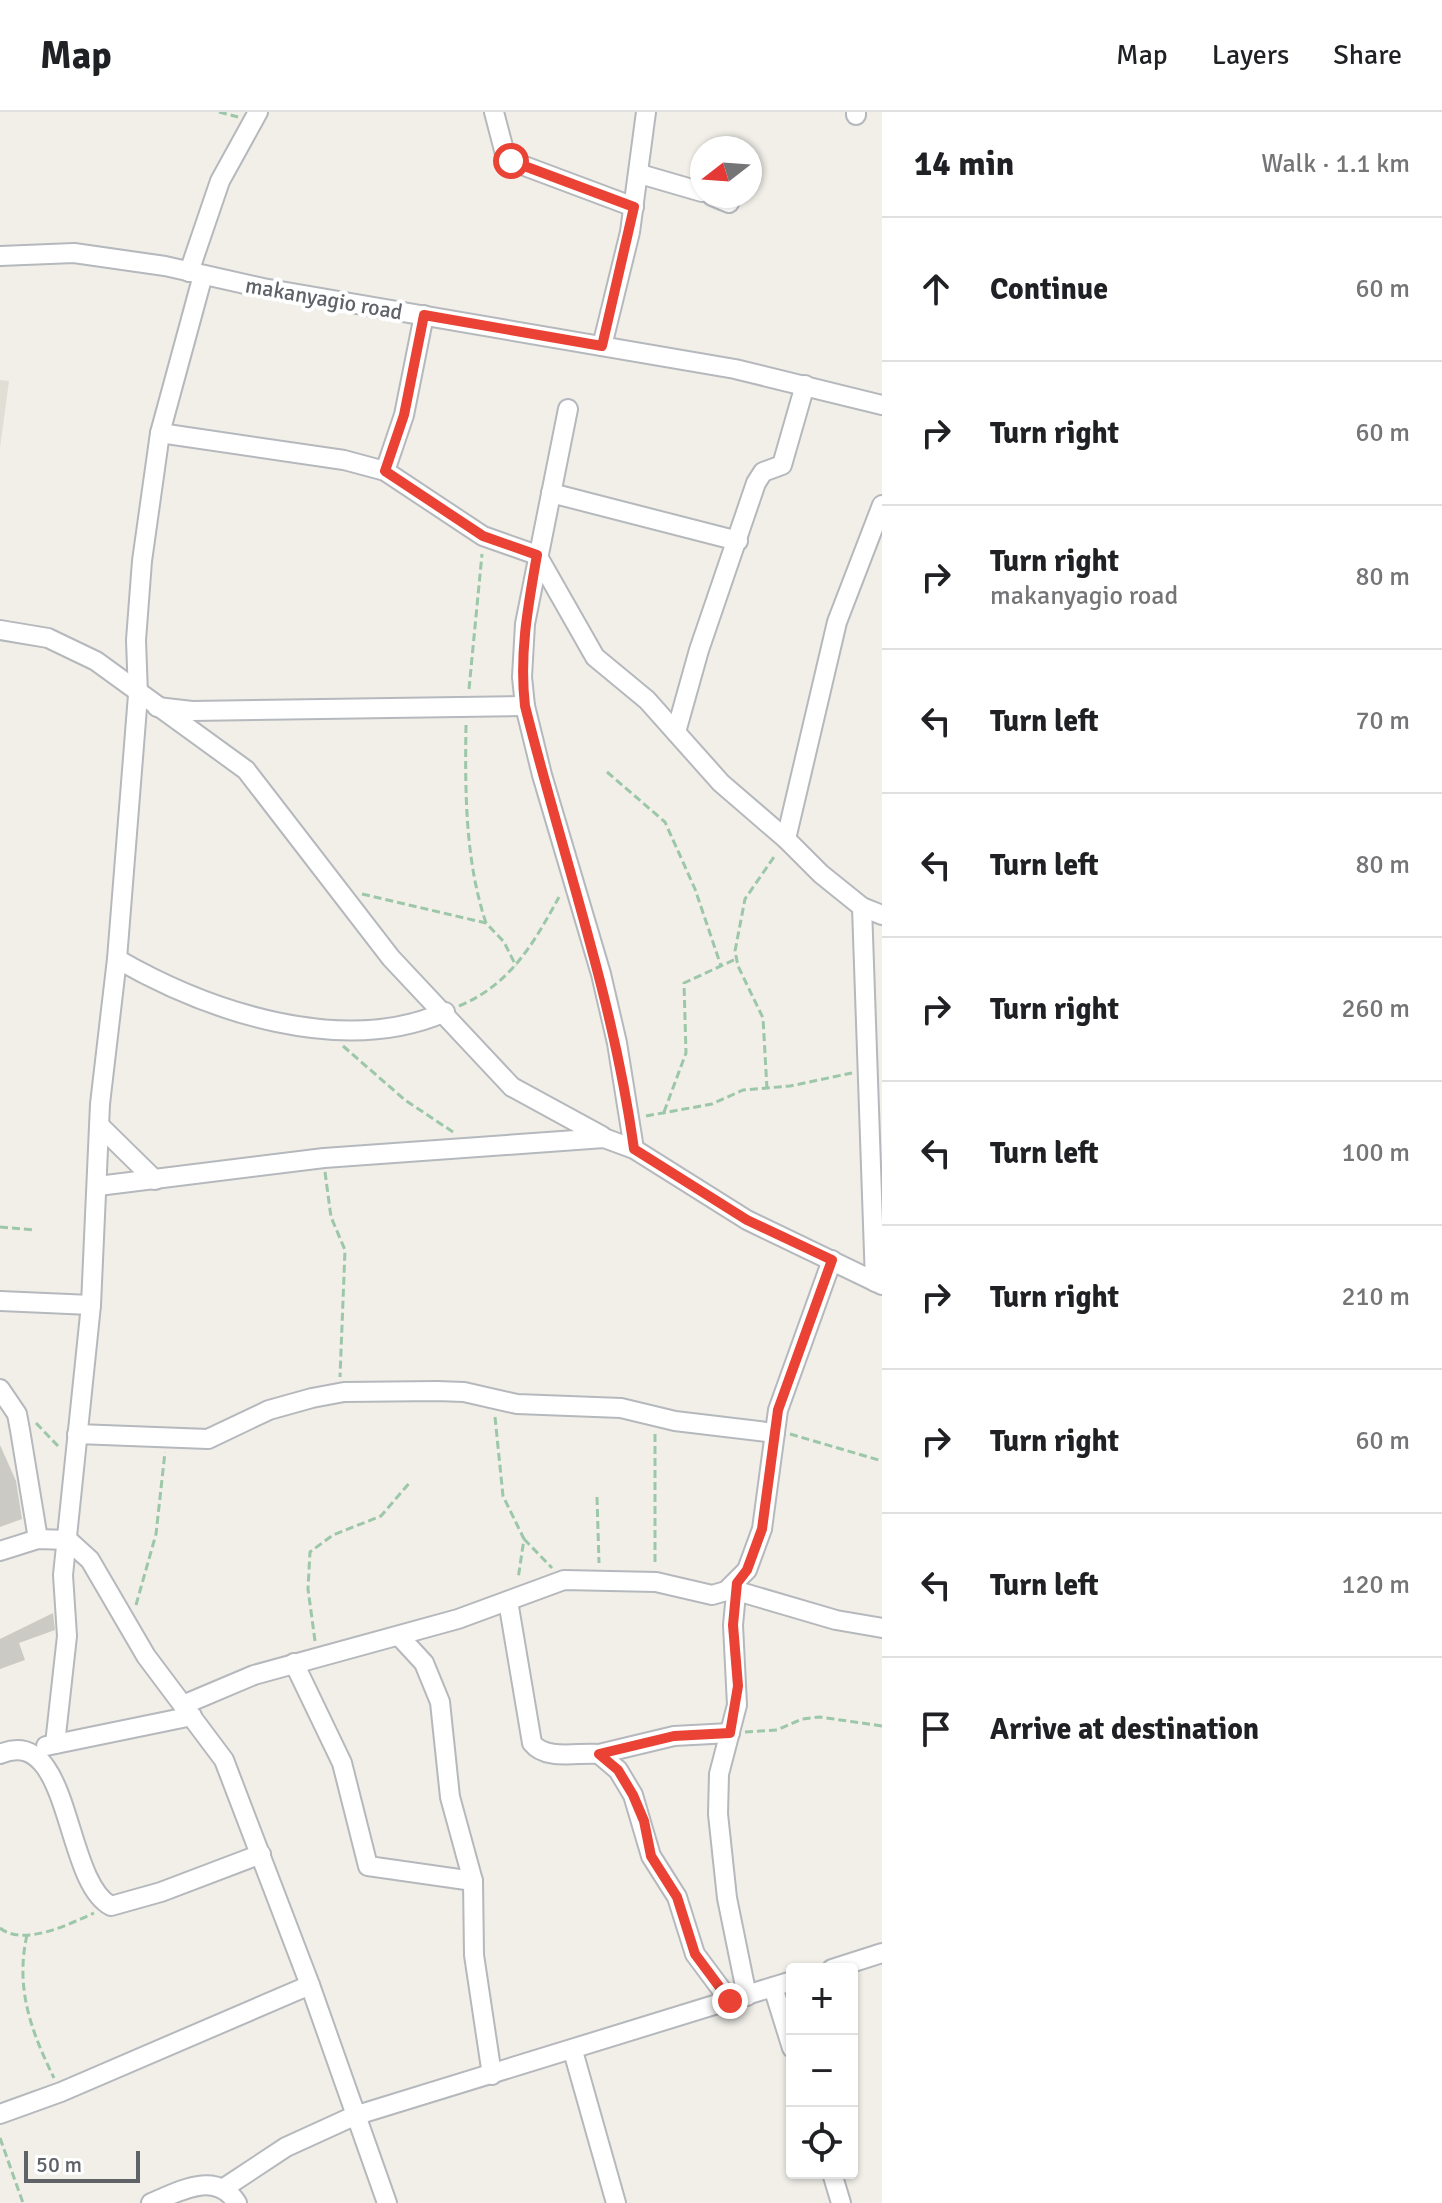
<!DOCTYPE html>
<meta charset="utf-8">
<style>
:root{--surface:#fff;--page:#f2f2f2;--text:#202124;--muted:#757577;--line:#e0e0e0}
body{margin:0;font-family:Signika,sans-serif;background:var(--page);color:var(--text)}
.controls{position:absolute;right:24px;bottom:24px;display:grid;overflow:hidden;border-radius:8px;box-shadow:0 2px 6px #0004}
.controls button{width:72px;height:72px;display:grid;place-items:center;padding:0;border:0;border-bottom:2px solid var(--line);background:var(--surface);color:var(--text);font:40px sans-serif}
.compass{position:absolute;left:690px;top:24px;width:72px;height:72px;border-radius:50%;background:var(--surface);box-shadow:0 2px 6px #0004;rotate:253deg}
.scale{position:absolute;left:24px;bottom:20px;width:116px;box-sizing:border-box;padding-left:8px;border:4px solid #5f6368;border-top:0;font-size:22px;line-height:28px;white-space:nowrap;color:#5f6368;-webkit-text-stroke:6px #fff;paint-order:stroke}
.stop{position:absolute;width:24px;height:24px;margin:-18px;border:6px solid #ea4335;border-radius:50%;background:#fff}
.stop.end{background:#ea4335;border-color:#fff;box-shadow:0 2px 8px #0008}
.list{margin:0;padding:0;list-style:none}
h2{display:flex;justify-content:space-between;align-items:center;height:104px;margin:0;padding:0 32px;font-size:34px}
h2 small{font-size:26px;font-weight:400;color:var(--muted)}
.list li{display:grid;grid-template-columns:52px 1fr auto;gap:24px;align-items:center;box-sizing:border-box;height:144px;padding:0 32px;border-top:2px solid var(--line)}
.list b{display:block;font-size:30px;white-space:nowrap}
.list p{margin:0;font-size:26px;white-space:nowrap;color:var(--muted)}
.list em{font-size:26px;font-style:normal;color:var(--muted)}
.icon{flex:none;width:44px;height:44px;fill:none;stroke:currentColor;stroke-width:2;stroke-linecap:round;stroke-linejoin:round}
.map{position:relative;flex:none;width:882px;height:2091px;overflow:hidden}
header{display:flex;align-items:center;gap:48px;box-sizing:border-box;height:112px;padding:0 40px;background:var(--surface);border-bottom:2px solid var(--line)}
header strong{font-size:38px}
nav{display:flex;gap:44px;margin-inline-start:auto;font-size:28px}
main{display:flex}
aside{flex:1;background:var(--surface)}
.map>svg:first-child{display:block}
.education{fill:#e1ded6}
.building{fill:#cccac5}
.lines{fill:none;stroke-linecap:round;stroke-linejoin:round}
.minor-casing{stroke:#b5b8bc;stroke-width:22}
.path{stroke:#9cc7a9;stroke-width:3;stroke-dasharray:8 4;stroke-linecap:butt}
.minor{stroke:#fff;stroke-width:18}
.route{stroke:#ea4335;stroke-width:10}
.labels{text-anchor:middle;stroke-width:8;stroke-linejoin:round;paint-order:stroke}
.street-label{font-size:22px;fill:#5f6368;stroke:#fff}
</style>
<header>
<strong>Map</strong>
<nav><a>Map</a><a>Layers</a><a>Share</a></nav>
</header>
<main>
<div class="map">
<svg width="882" height="2091" viewBox="0 0 882 2091">
<rect width="100%" height="100%" fill="#f1efe8"/>
<path class="education" d="M 0,268 L 9,269 L 0,336 Z"/>
<g class="building">
<path d="M 0,1333 L 16,1369 L 22,1407 L 0,1415 Z"/>
<path d="M 53,1501 L 55,1518 L 19,1531 L 25,1548 L 0,1557 L 0,1527 Z"/>
</g>
<g class="lines">
<g class="minor-casing">
<g id="minor">
<path d="M 494,0 L 505,42 L 511,49 L 634,95"/>
<path d="M 856,3 L 856,0"/>
<path d="M 640,62 L 702,80"/>
<path d="M 712,84 L 729,91"/>
<path d="M 0,144 L 74,141 L 165,154 L 263,176 L 735,257 L 882,293"/>
<path d="M 189,160 L 220,69 L 258,0"/>
<path d="M 602,234 L 630,120 L 646,0"/>
<path d="M 568,297 L 525,512 L 522,565 L 525,594 L 542,663 L 601,862 L 617,931 L 634,1037"/>
<path d="M 160,321 L 344,348 L 385,359 L 483,424 L 537,443 L 595,545 L 647,588 L 721,671 L 786,727 L 821,762 L 862,795 L 882,803"/>
<path d="M 385,359 L 404,303 L 424,203"/>
<path d="M 551,381 L 738,429"/>
<path d="M 0,518 L 48,526 L 96,549 L 246,658 L 391,846 L 512,975 L 602,1024"/>
<path d="M 157,595 L 192,599 L 525,594"/>
<path d="M 676,620 L 699,538 L 756,371 L 763,360 L 782,353 L 805,273"/>
<path d="M 786,727 L 837,510 L 882,393"/>
<path d="M 862,795 L 875,1170"/>
<path d="M 117,847 C 209,900 343,945 445,900"/>
<path d="M 100,1014 L 155,1068"/>
<path d="M 98,1074 L 324,1046 L 604,1026 L 634,1037 L 747,1108 L 882,1173"/>
<path d="M 0,1189 L 91,1193"/>
<path d="M 0,1277 L 17,1302 L 20,1318 L 38,1427"/>
<path d="M 77,1322 L 208,1327 L 269,1298 L 312,1286 L 344,1280 L 437,1279 L 464,1280 L 517,1292 L 621,1296 L 675,1309 L 775,1321"/>
<path d="M 0,1439 L 38,1427 L 68,1428 L 90,1448 L 146,1544 L 224,1648 L 310,1873 L 387,2091"/>
<path d="M 737,1471 L 733,1513 L 737,1593 L 719,1662 L 718,1702 L 727,1786 L 747,1884"/>
<path d="M 737,1479 L 836,1508 L 882,1516"/>
<path d="M 508,1489 L 532,1631 C 546,1649 578,1640 599,1642 L 618,1658 L 633,1683 L 651,1744 L 677,1785 L 695,1842 L 730,1889"/>
<path d="M 399,1524 L 424,1551 L 440,1590 L 450,1685 L 473,1769 L 474,1843 L 492,1963"/>
<path d="M 294,1551 L 342,1651 L 368,1754 L 473,1769"/>
<path d="M 183,1593 L 254,1563 L 458,1507 L 564,1468 L 656,1470 L 712,1483 L 726,1479 L 747,1458 L 762,1417 L 778,1298 L 832,1148"/>
<path d="M 55,1632 L 67,1524 L 63,1463 L 91,1193 L 100,992 L 117,847 L 138,583 L 136,528 L 142,449 L 160,321 L 203,163"/>
<path d="M 46,1634 L 192,1604"/>
<path d="M 0,1642 C 72,1612 63,1769 111,1794 L 161,1780 L 261,1742"/>
<path d="M 599,1642 L 674,1624 L 730,1621"/>
<path d="M 832,1857 L 882,1841"/>
<path d="M 773,1875 L 792,1936"/>
<path d="M 573,1939 L 616,2091"/>
<path d="M 0,2002 L 61,1980 L 310,1873"/>
<path d="M 832,2061 L 841,2091"/>
<path d="M 224,2076 L 286,2035 L 354,2004 L 792,1869"/>
<path d="M 151,2091 C 180,2079 216,2058 237,2091"/>
</g>
</g>
<g class="path">
<path d="M 219,0 L 238,5"/>
<path d="M 469,577 L 482,442"/>
<path d="M 466,613 C 465,679 465,748 486,811"/>
<path d="M 607,660 L 665,710 L 695,777 L 721,854"/>
<path d="M 362,782 L 486,811 L 504,830 L 516,854"/>
<path d="M 459,894 C 510,873 534,831 559,785"/>
<path d="M 343,934 L 405,988 L 453,1020"/>
<path d="M 767,977 L 763,906 L 738,854 L 735,839 L 745,787 L 776,742"/>
<path d="M 664,1000 L 686,941 L 684,871 L 736,847"/>
<path d="M 646,1004 L 712,992 L 743,978 L 790,974 L 852,961"/>
<path d="M 325,1060 L 331,1105 L 345,1138 L 340,1265"/>
<path d="M 0,1115 L 35,1118"/>
<path d="M 495,1305 L 503,1384 L 524,1427 L 518,1467"/>
<path d="M 36,1311 L 58,1334"/>
<path d="M 655,1322 L 655,1454"/>
<path d="M 790,1322 L 882,1349"/>
<path d="M 597,1385 L 599,1451"/>
<path d="M 524,1427 L 552,1456"/>
<path d="M 136,1493 L 156,1422 L 165,1340"/>
<path d="M 315,1529 L 308,1477 L 310,1440 L 333,1423 L 381,1404 L 411,1369"/>
<path d="M 745,1620 L 777,1618 L 802,1607 L 820,1605 L 882,1614"/>
<path d="M 0,1816 C 23,1835 70,1812 94,1801"/>
<path d="M 27,1823 C 15,1876 31,1919 54,1966"/>
<path d="M 0,2026 L 23,2091"/>
</g>
<use href="#minor" class="minor"/>
</g>
<g class="lines">
<path class="route" d="M 511,49 L 634,95 L 602,234 L 424,203 L 404,303 L 385,359 L 483,424 L 537,443 C 528,494 519,542 525,594 C 562,742 613,885 634,1037 L 747,1108 L 832,1148 L 778,1298 L 762,1417 L 747,1458 L 737,1471 L 733,1513 L 738,1574 L 730,1621 L 674,1624 L 599,1642 L 618,1658 L 633,1683 L 644,1709 L 651,1744 L 677,1785 L 695,1842 L 730,1889"/>
</g>
<g class="labels">
<g class="street-label">
<text transform="translate(324 186) rotate(10)" y="8">makanyagio road</text>
</g>
</g>
</svg>
<div class="controls">
<button>+</button>
<button>−</button>
<button><svg class="icon" aria-label="locate" viewBox="0 0 24 24"><circle cx="12" cy="12" r="6"/><path d="M12 2v4M12 18v4M2 12h4M18 12h4"/></svg></button>
</div>
<svg class="compass" viewBox="-18 -18 36 36"><path d="M0-13l5 13h-10z" fill="#e53935"/><path d="M0 13l5-13h-10z" fill="#757577"/></svg>
<div class="scale">50 m</div>
<div class="stop" style="left:511px;top:49px"></div>
<div class="stop end" style="left:730px;top:1889px"></div>
</div>
<aside>
<h2>14 min<small>Walk · 1.1 km</small></h2>
<ul class="list">
<li><svg class="icon" aria-label="ahead" viewBox="0 0 24 24"><path d="M12 20V5M6 11l6-6 6 6"/></svg><div><b>Continue</b></div><em>60 m</em></li>
<li><svg class="icon" aria-label="right" viewBox="0 0 24 24"><path d="M7 20v-9h11M14 6l5 5-5 5"/></svg><div><b>Turn right</b></div><em>60 m</em></li>
<li><svg class="icon" aria-label="right" viewBox="0 0 24 24"><path d="M7 20v-9h11M14 6l5 5-5 5"/></svg><div><b>Turn right</b><p>makanyagio road</p></div><em>80 m</em></li>
<li><svg class="icon" aria-label="left" viewBox="0 0 24 24"><path d="M17 20v-9H6M10 6l-5 5 5 5"/></svg><div><b>Turn left</b></div><em>70 m</em></li>
<li><svg class="icon" aria-label="left" viewBox="0 0 24 24"><path d="M17 20v-9H6M10 6l-5 5 5 5"/></svg><div><b>Turn left</b></div><em>80 m</em></li>
<li><svg class="icon" aria-label="right" viewBox="0 0 24 24"><path d="M7 20v-9h11M14 6l5 5-5 5"/></svg><div><b>Turn right</b></div><em>260 m</em></li>
<li><svg class="icon" aria-label="left" viewBox="0 0 24 24"><path d="M17 20v-9H6M10 6l-5 5 5 5"/></svg><div><b>Turn left</b></div><em>100 m</em></li>
<li><svg class="icon" aria-label="right" viewBox="0 0 24 24"><path d="M7 20v-9h11M14 6l5 5-5 5"/></svg><div><b>Turn right</b></div><em>210 m</em></li>
<li><svg class="icon" aria-label="right" viewBox="0 0 24 24"><path d="M7 20v-9h11M14 6l5 5-5 5"/></svg><div><b>Turn right</b></div><em>60 m</em></li>
<li><svg class="icon" aria-label="left" viewBox="0 0 24 24"><path d="M17 20v-9H6M10 6l-5 5 5 5"/></svg><div><b>Turn left</b></div><em>120 m</em></li>
<li><svg class="icon" aria-label="arrive" viewBox="0 0 24 24"><path d="M6 21V4h12l-3 4 3 4H6"/></svg><div><b>Arrive at destination</b></div></li>
</ul>
</aside>
</main>
